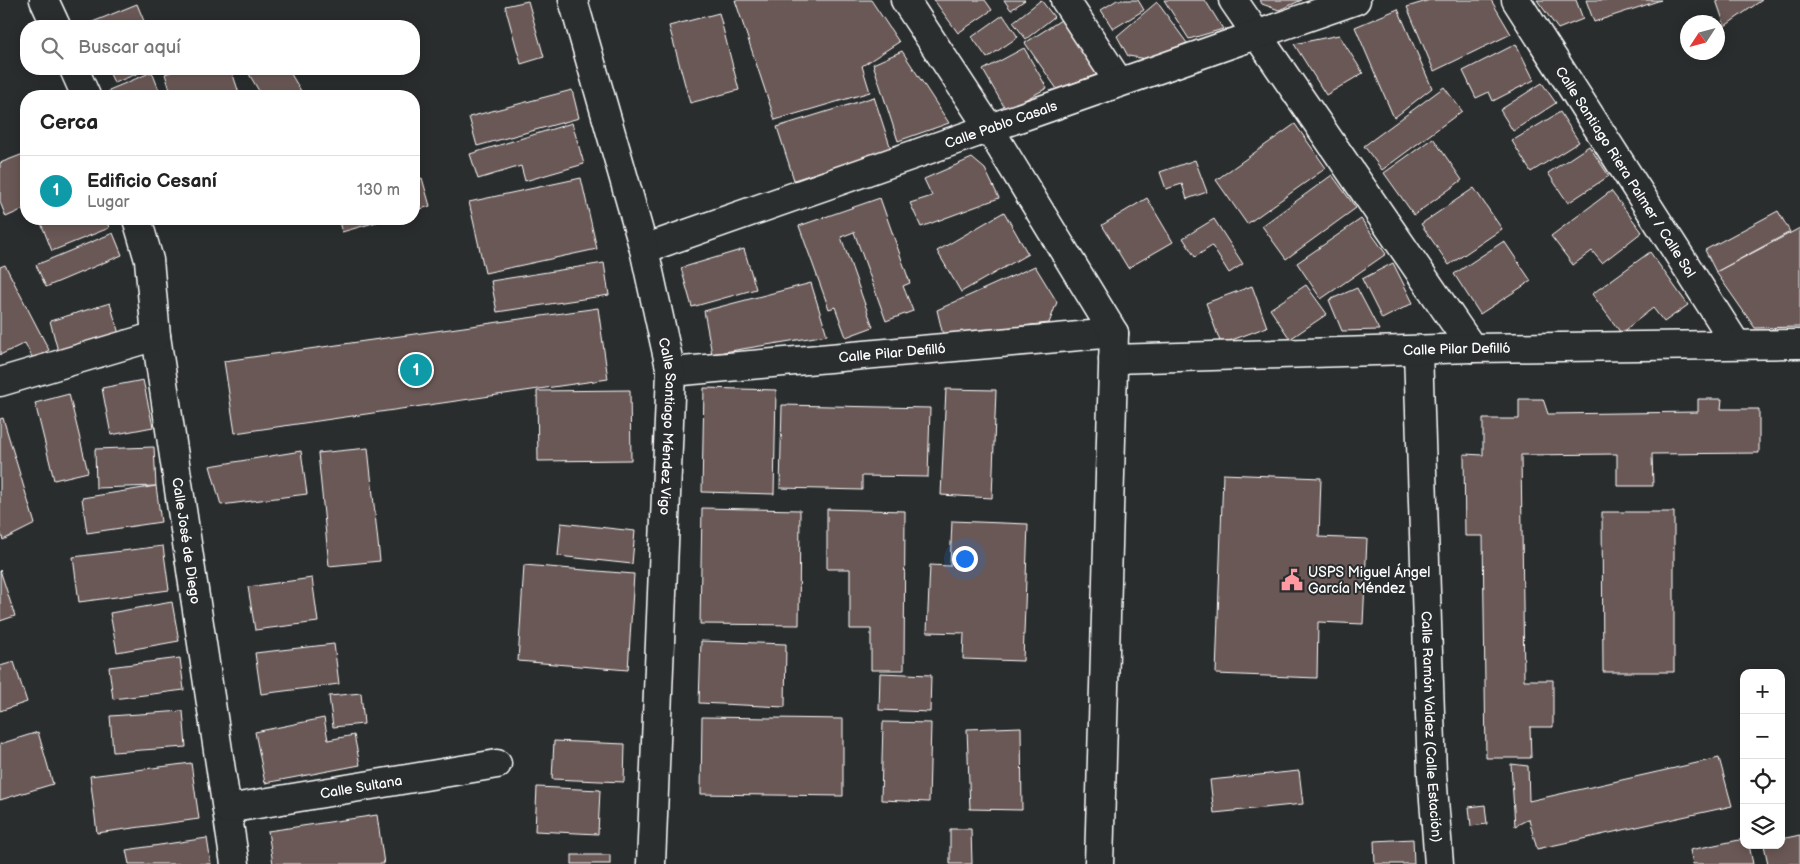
<!DOCTYPE html>
<html lang="es">
<meta charset="utf-8">
<style>
:root{--surface:#fff;--page:#f6f6f6;--text:#222;--muted:#767676;--line:#e0e0e0;--accent:#7c3aed}
body{margin:0;font-family:"Balsamiq Sans",sans-serif;background:var(--page);color:var(--text)}
.controls{position:absolute;right:15px;bottom:15px;display:grid;overflow:hidden;border-radius:10px;box-shadow:0 2px 12px #0003}
.controls button{width:45px;height:45px;display:grid;place-items:center;padding:0;border:0;border-bottom:1px solid var(--line);background:var(--surface);color:var(--text);font:25px sans-serif}
.compass{position:absolute;left:1680px;top:15px;width:45px;height:45px;border-radius:50%;background:var(--surface);box-shadow:0 2px 12px #0003;rotate:234deg}
.you{position:absolute;left:964px;top:558px;width:18px;height:18px;margin:-12px;border:4px solid #fff;border-radius:50%;background:#1a73e8;box-shadow:0 0 0 8px #1a73e833}
.badge{display:grid;place-items:center;width:32px;height:32px;border-radius:50%;background:var(--accent);color:#fff;font-size:16px;font-weight:700}
.pin{position:absolute;translate:-50% -50%;border:2px solid #fff;box-shadow:0 1px 5px #0006}
.list{margin:0;padding:0;list-style:none}
h2{display:flex;justify-content:space-between;align-items:center;height:65px;margin:0;padding:0 20px;font-size:21px}
h2 small{font-size:16px;font-weight:400;color:var(--muted)}
.list li{display:grid;grid-template-columns:32px 1fr auto;gap:15px;align-items:center;box-sizing:border-box;height:70px;padding:0 20px;border-top:1px solid var(--line)}
.list b{display:block;font-size:19px;white-space:nowrap}
.list p{margin:0;font-size:16px;white-space:nowrap;color:var(--muted)}
.list em{font-size:16px;font-style:normal;color:var(--muted)}
.icon{flex:none;width:28px;height:28px;fill:none;stroke:currentColor;stroke-width:2;stroke-linecap:round;stroke-linejoin:round}
.map{position:relative;flex:none;width:1800px;height:864px;overflow:hidden}
.search{position:absolute;background:var(--surface);box-shadow:0 2px 12px #0003;left:20px;top:20px;width:400px;height:55px;display:flex;align-items:center;gap:12px;box-sizing:border-box;padding:0 18px;border-radius:20px;color:var(--muted);font-size:19px}
.panel{position:absolute;background:var(--surface);box-shadow:0 2px 12px #0003;left:20px;top:90px;width:400px;height:135px;border-radius:20px}
.map>svg:first-child{display:block}
.building{fill:#6b5956;stroke:#fff}
.lines{fill:none;stroke-linecap:round;stroke-linejoin:round}
.minor-casing{stroke:#fff;stroke-width:31}
.tertiary-casing{stroke:#fff;stroke-width:31}
.minor{stroke:#2a2d2e;stroke-width:28}
.tertiary{stroke:#2a2d2e;stroke-width:28}
.labels{text-anchor:middle;stroke-width:4;stroke-linejoin:round;paint-order:stroke}
.street-label{font-size:14px;fill:#fff;stroke:#2a2d2e}
.poi-label{font-size:14px;fill:#fff;stroke:#2a2d2e;text-anchor:start}
</style>
<div class="map">
<svg width="1800" height="864" viewBox="0 0 1800 864">
<rect width="100%" height="100%" fill="#2a2d2e"/>
<filter id="ink" filterUnits="userSpaceOnUse"><feTurbulence type="fractalNoise" baseFrequency=".02" numOctaves="2"/><feDisplacementMap in="SourceGraphic" scale="10" xChannelSelector="R" yChannelSelector="G"/><feConvolveMatrix kernelMatrix="1 2 1 2 8 2 1 2 1" color-interpolation-filters="sRGB"/></filter>
<g filter="url(#ink)">
<g class="building">
<path d="M 735,0 L 871,0 L 899,42 L 862,66 L 870,92 L 775,120 Z"/>
<path d="M 934,0 L 985,0 L 992,10 L 958,33 Z"/>
<path d="M 1004,0 L 1025,0 L 1011,10 Z"/>
<path d="M 1041,0 L 1054,17 L 1026,39 L 1013,22 Z"/>
<path d="M 1117,0 L 1138,0 L 1144,10 L 1113,29 L 1101,10 Z"/>
<path d="M 1164,0 L 1205,0 L 1223,29 L 1189,39 Z"/>
<path d="M 1260,0 L 1302,0 L 1279,10 L 1262,4 Z"/>
<path d="M 1430,0 L 1491,0 L 1511,34 L 1434,71 L 1407,7 Z"/>
<path d="M 1537,0 L 1576,0 L 1583,19 L 1558,29 Z"/>
<path d="M 1586,0 L 1661,0 L 1594,22 Z"/>
<path d="M 1716,0 L 1762,0 L 1725,26 Z"/>
<path d="M 528,1 L 544,57 L 521,64 L 505,6 Z"/>
<path d="M 1157,2 L 1187,43 L 1147,59 L 1128,56 L 1117,36 Z"/>
<path d="M 137,4 L 146,26 L 91,26 L 90,23 Z"/>
<path d="M 1398,9 L 1432,88 L 1394,118 L 1355,27 Z"/>
<path d="M 719,13 L 739,90 L 690,103 L 669,26 Z"/>
<path d="M 1003,15 L 1018,37 L 987,58 L 972,37 Z"/>
<path d="M 1061,20 L 1099,74 L 1057,89 L 1025,43 Z"/>
<path d="M 1339,35 L 1363,73 L 1326,95 L 1294,44 Z"/>
<path d="M 1516,44 L 1534,80 L 1493,101 L 1489,92 L 1476,98 L 1463,71 Z"/>
<path d="M 1024,48 L 1047,88 L 1006,110 L 983,70 Z"/>
<path d="M 902,51 L 949,123 L 898,141 L 873,64 Z"/>
<path d="M 108,69 L 149,69 L 114,83 Z"/>
<path d="M 180,69 L 231,69 L 240,96 L 172,96 L 165,74 Z"/>
<path d="M 246,69 L 288,69 L 304,96 L 262,96 Z"/>
<path d="M 152,72 L 161,95 L 156,96 L 111,96 L 109,90 Z"/>
<path d="M 1542,83 L 1556,103 L 1513,131 L 1500,110 Z"/>
<path d="M 1444,87 L 1462,111 L 1382,170 L 1364,146 Z"/>
<path d="M 572,90 L 579,118 L 477,146 L 469,117 Z"/>
<path d="M 874,97 L 891,149 L 794,180 L 777,127 Z"/>
<path d="M 1560,112 L 1579,142 L 1531,172 L 1512,141 Z"/>
<path d="M 572,123 L 584,164 L 525,181 L 521,166 L 478,179 L 470,154 Z"/>
<path d="M 1295,124 L 1326,168 L 1247,224 L 1216,180 Z"/>
<path d="M 1433,138 L 1462,180 L 1414,215 L 1384,173 Z"/>
<path d="M 1589,146 L 1609,176 L 1568,203 L 1548,173 Z"/>
<path d="M 26,153 L 26,208 L 6,217 L 0,202 L 0,163 Z"/>
<path d="M 972,158 L 985,169 L 999,198 L 921,227 L 910,203 L 932,196 L 924,179 Z"/>
<path d="M 1195,160 L 1207,192 L 1187,199 L 1182,184 L 1166,189 L 1160,172 Z"/>
<path d="M 1332,175 L 1356,208 L 1286,259 L 1262,226 Z"/>
<path d="M 422,178 L 430,206 L 414,211 L 414,181 Z"/>
<path d="M 581,178 L 597,249 L 485,273 L 469,202 Z"/>
<path d="M 1474,188 L 1502,229 L 1449,265 L 1421,224 Z"/>
<path d="M 1611,191 L 1642,232 L 1602,263 L 1592,251 L 1573,265 L 1551,236 Z"/>
<path d="M 880,198 L 910,283 L 903,286 L 913,311 L 886,321 L 854,232 L 841,237 L 873,327 L 846,337 L 835,307 L 829,309 L 799,226 Z"/>
<path d="M 1147,198 L 1173,242 L 1128,268 L 1102,225 Z"/>
<path d="M 1778,211 L 1790,232 L 1716,272 L 1705,250 Z"/>
<path d="M 1004,212 L 1028,254 L 961,292 L 937,251 Z"/>
<path d="M 52,219 L 106,219 L 109,228 L 52,251 L 41,223 Z"/>
<path d="M 338,219 L 387,219 L 342,232 Z"/>
<path d="M 1214,219 L 1243,264 L 1229,273 L 1212,246 L 1195,257 L 1183,238 Z"/>
<path d="M 1361,219 L 1386,254 L 1321,299 L 1297,263 Z"/>
<path d="M 1800,228 L 1800,327 L 1755,328 L 1716,272 Z"/>
<path d="M 113,233 L 122,255 L 46,287 L 36,265 Z"/>
<path d="M 1504,241 L 1531,281 L 1480,314 L 1454,274 Z"/>
<path d="M 744,249 L 756,289 L 692,307 L 681,268 Z"/>
<path d="M 1650,252 L 1688,305 L 1664,322 L 1653,308 L 1621,333 L 1592,294 Z"/>
<path d="M 604,263 L 609,295 L 497,312 L 491,281 Z"/>
<path d="M 1393,263 L 1413,303 L 1382,319 L 1362,279 Z"/>
<path d="M 5,265 L 49,350 L 33,359 L 25,343 L 0,355 L 0,267 Z"/>
<path d="M 1035,266 L 1057,302 L 1049,323 L 943,335 L 937,310 Z"/>
<path d="M 811,283 L 827,335 L 712,354 L 704,311 Z"/>
<path d="M 1306,285 L 1327,314 L 1290,339 L 1270,309 Z"/>
<path d="M 1252,286 L 1267,327 L 1221,344 L 1206,303 Z"/>
<path d="M 1357,288 L 1379,330 L 1342,331 L 1329,300 Z"/>
<path d="M 110,303 L 119,334 L 58,351 L 50,321 Z"/>
<path d="M 598,308 L 608,379 L 235,433 L 224,361 Z"/>
<path d="M 143,380 L 153,427 L 111,435 L 102,388 Z"/>
<path d="M 704,388 L 776,390 L 774,494 L 702,492 Z"/>
<path d="M 946,389 L 996,390 L 992,498 L 941,495 Z"/>
<path d="M 630,390 L 631,460 L 538,461 L 537,391 Z"/>
<path d="M 69,394 L 88,472 L 54,480 L 35,403 Z"/>
<path d="M 1519,399 L 1543,399 L 1548,414 L 1698,412 L 1698,399 L 1722,399 L 1721,409 L 1759,409 L 1759,453 L 1652,454 L 1653,486 L 1617,486 L 1617,454 L 1521,455 L 1524,680 L 1553,680 L 1553,727 L 1530,727 L 1531,758 L 1486,758 L 1483,536 L 1465,536 L 1464,454 L 1483,455 L 1483,419 L 1519,419 Z"/>
<path d="M 782,405 L 930,408 L 928,477 L 862,476 L 862,490 L 780,488 Z"/>
<path d="M 3,418 L 35,524 L 3,540 L 0,531 L 0,419 Z"/>
<path d="M 154,447 L 156,486 L 96,488 L 95,449 Z"/>
<path d="M 368,448 L 380,561 L 329,566 L 318,453 Z"/>
<path d="M 301,451 L 307,494 L 221,505 L 210,466 Z"/>
<path d="M 1223,474 L 1321,478 L 1319,537 L 1367,539 L 1363,624 L 1318,622 L 1317,678 L 1216,674 Z"/>
<path d="M 156,486 L 161,522 L 87,533 L 82,498 Z"/>
<path d="M 702,508 L 800,510 L 799,625 L 700,624 Z"/>
<path d="M 827,509 L 905,511 L 904,670 L 871,670 L 871,629 L 850,629 L 850,569 L 827,569 Z"/>
<path d="M 1602,512 L 1674,512 L 1674,672 L 1603,672 Z"/>
<path d="M 952,521 L 1028,524 L 1023,661 L 963,659 L 964,633 L 927,632 L 930,565 L 950,566 Z"/>
<path d="M 561,523 L 635,531 L 632,564 L 558,556 Z"/>
<path d="M 163,546 L 169,590 L 79,602 L 73,557 Z"/>
<path d="M 524,565 L 634,574 L 628,670 L 518,661 Z"/>
<path d="M 0,570 L 15,616 L 0,621 Z"/>
<path d="M 312,578 L 318,622 L 255,630 L 248,587 Z"/>
<path d="M 172,602 L 179,641 L 117,652 L 110,613 Z"/>
<path d="M 701,641 L 786,644 L 785,707 L 699,703 Z"/>
<path d="M 334,644 L 339,684 L 261,694 L 255,653 Z"/>
<path d="M 180,658 L 184,690 L 113,699 L 109,667 Z"/>
<path d="M 14,662 L 27,702 L 0,711 L 0,666 Z"/>
<path d="M 880,673 L 931,675 L 930,712 L 879,710 Z"/>
<path d="M 361,693 L 364,724 L 333,727 L 329,696 Z"/>
<path d="M 183,711 L 186,747 L 113,752 L 110,716 Z"/>
<path d="M 702,717 L 843,719 L 843,796 L 701,794 Z"/>
<path d="M 324,718 L 328,740 L 354,735 L 360,765 L 265,783 L 255,732 Z"/>
<path d="M 883,722 L 931,723 L 929,802 L 881,800 Z"/>
<path d="M 1021,727 L 1022,810 L 970,809 L 967,729 Z"/>
<path d="M 38,732 L 53,784 L 0,800 L 0,744 Z"/>
<path d="M 554,741 L 625,744 L 624,782 L 552,779 Z"/>
<path d="M 1719,758 L 1732,806 L 1537,849 L 1529,819 L 1515,826 L 1511,764 L 1528,766 L 1529,801 Z"/>
<path d="M 191,763 L 199,819 L 97,833 L 90,776 Z"/>
<path d="M 1299,771 L 1303,804 L 1214,813 L 1210,780 Z"/>
<path d="M 537,787 L 600,790 L 598,834 L 535,831 Z"/>
<path d="M 1485,805 L 1487,824 L 1471,826 L 1469,807 Z"/>
<path d="M 377,815 L 384,864 L 273,864 L 268,831 Z"/>
<path d="M 950,829 L 971,829 L 972,864 L 950,864 Z"/>
<path d="M 1800,835 L 1800,864 L 1768,864 L 1764,845 L 1781,845 L 1781,839 Z"/>
<path d="M 207,838 L 211,864 L 129,864 L 126,850 Z"/>
<path d="M 1413,839 L 1414,864 L 1375,864 L 1374,841 Z"/>
<path d="M 1744,839 L 1744,845 L 1749,845 L 1753,864 L 1693,864 L 1690,850 Z"/>
<rect x="572" y="855" width="38" height="9"/>
</g>
<g class="lines">
<g class="minor-casing">
<g id="minor">
<path d="M 44,0 L 56,26"/>
<path d="M 1065,0 L 1119,82"/>
<path d="M 1233,0 L 1472,348"/>
<path id="s1" d="M 1516,0 L 1736,344"/>
<path d="M 74,69 L 86,96"/>
<path id="s2" d="M 137,219 L 149,260 L 156,336 L 235,864"/>
<path id="s3" d="M 644,249 L 1356,0"/>
<path id="s4" d="M 1418,351 L 1432,774 L 1439,864"/>
<path id="s5" d="M 1113,359 L 1472,348 L 1800,344"/>
<path id="s6" d="M 671,372 L 1114,333"/>
<path d="M 0,382 L 156,336"/>
<path id="s7" d="M 227,809 L 497,764"/>
</g>
</g>
<g class="tertiary-casing">
<g id="tertiary">
<path id="s8" d="M 573,0 L 644,249 L 671,372 L 651,864"/>
<path d="M 905,0 L 989,128 L 1114,333 L 1099,864"/>
</g>
</g>
<use href="#minor" class="minor"/>
<use href="#tertiary" class="tertiary"/>
</g>
</g>
<defs>
<g id="civic-bare" transform="scale(1.725)"><path d="M-.6-6.5H3V-4.5H.6V-3L4-1V1h2V6H-6V1h2V-1L-.6-3ZM-1.2 2.5V6h2.4V2.5Z" fill="#ff9aa2" stroke="#2a2d2e" stroke-width="2.5" paint-order="stroke"/></g>
</defs>
<g fill-rule="evenodd">
<use href="#civic-bare" x="1292" y="580"/>
</g>
<g class="labels">
<g class="street-label">
<text dy="5" stroke="none"><textPath href="#s3" startOffset="378">Calle Pablo Casals</textPath></text>
<text dy="5" stroke="none"><textPath href="#s1" startOffset="204">Calle Santiago Riera Palmer / Calle Sol</textPath></text>
<text dy="5" stroke="none"><textPath href="#s5" startOffset="344">Calle Pilar Defilló</textPath></text>
<text dy="5" stroke="none"><textPath href="#s6" startOffset="222">Calle Pilar Defilló</textPath></text>
<text dy="5" stroke="none"><textPath href="#s8" startOffset="439">Calle Santiago Méndez Vigo</textPath></text>
<text dy="5" stroke="none"><textPath href="#s2" startOffset="326">Calle José de Diego</textPath></text>
<text dy="5" stroke="none"><textPath href="#s4" startOffset="376">Calle Ramón Valdez (Calle Estación)</textPath></text>
<text dy="5" stroke="none"><textPath href="#s7" startOffset="136">Calle Sultana</textPath></text>
</g>
<g class="poi-label">
<text x="1308" y="577">USPS Miguel Ángel<tspan x="1308" dy="16">García Méndez</tspan></text>
</g>
</g>
</svg>
<div class="controls">
<button>+</button>
<button>−</button>
<button><svg class="icon" aria-label="locate" viewBox="0 0 24 24"><circle cx="12" cy="12" r="6"/><path d="M12 2v4M12 18v4M2 12h4M18 12h4"/></svg></button>
<button><svg class="icon" aria-label="layers" viewBox="0 0 24 24"><path d="M12 4l9 5-9 5-9-5zM3 14l9 5 9-5"/></svg></button>
</div>
<svg class="compass" viewBox="-18 -18 36 36"><path d="M0-13l5 13h-10z" fill="#e53935"/><path d="M0 13l5-13h-10z" fill="#767676"/></svg>
<div class="you"></div>
<div class="pin badge" style="left:416px;top:370px;background:#0f9aa8">1</div>
<div class="search"><svg class="icon" aria-label="search" viewBox="0 0 24 24"><circle cx="10" cy="10" r="6"/><path d="M15 15l6 6"/></svg>Buscar aquí</div>
<section class="panel">
<h2>Cerca<small></small></h2>
<ul class="list">
<li><span class="badge" style="background:#0f9aa8">1</span><div><b>Edificio Cesaní</b><p>Lugar</p></div><em>130 m</em></li>
</ul>
</section>
</div>
